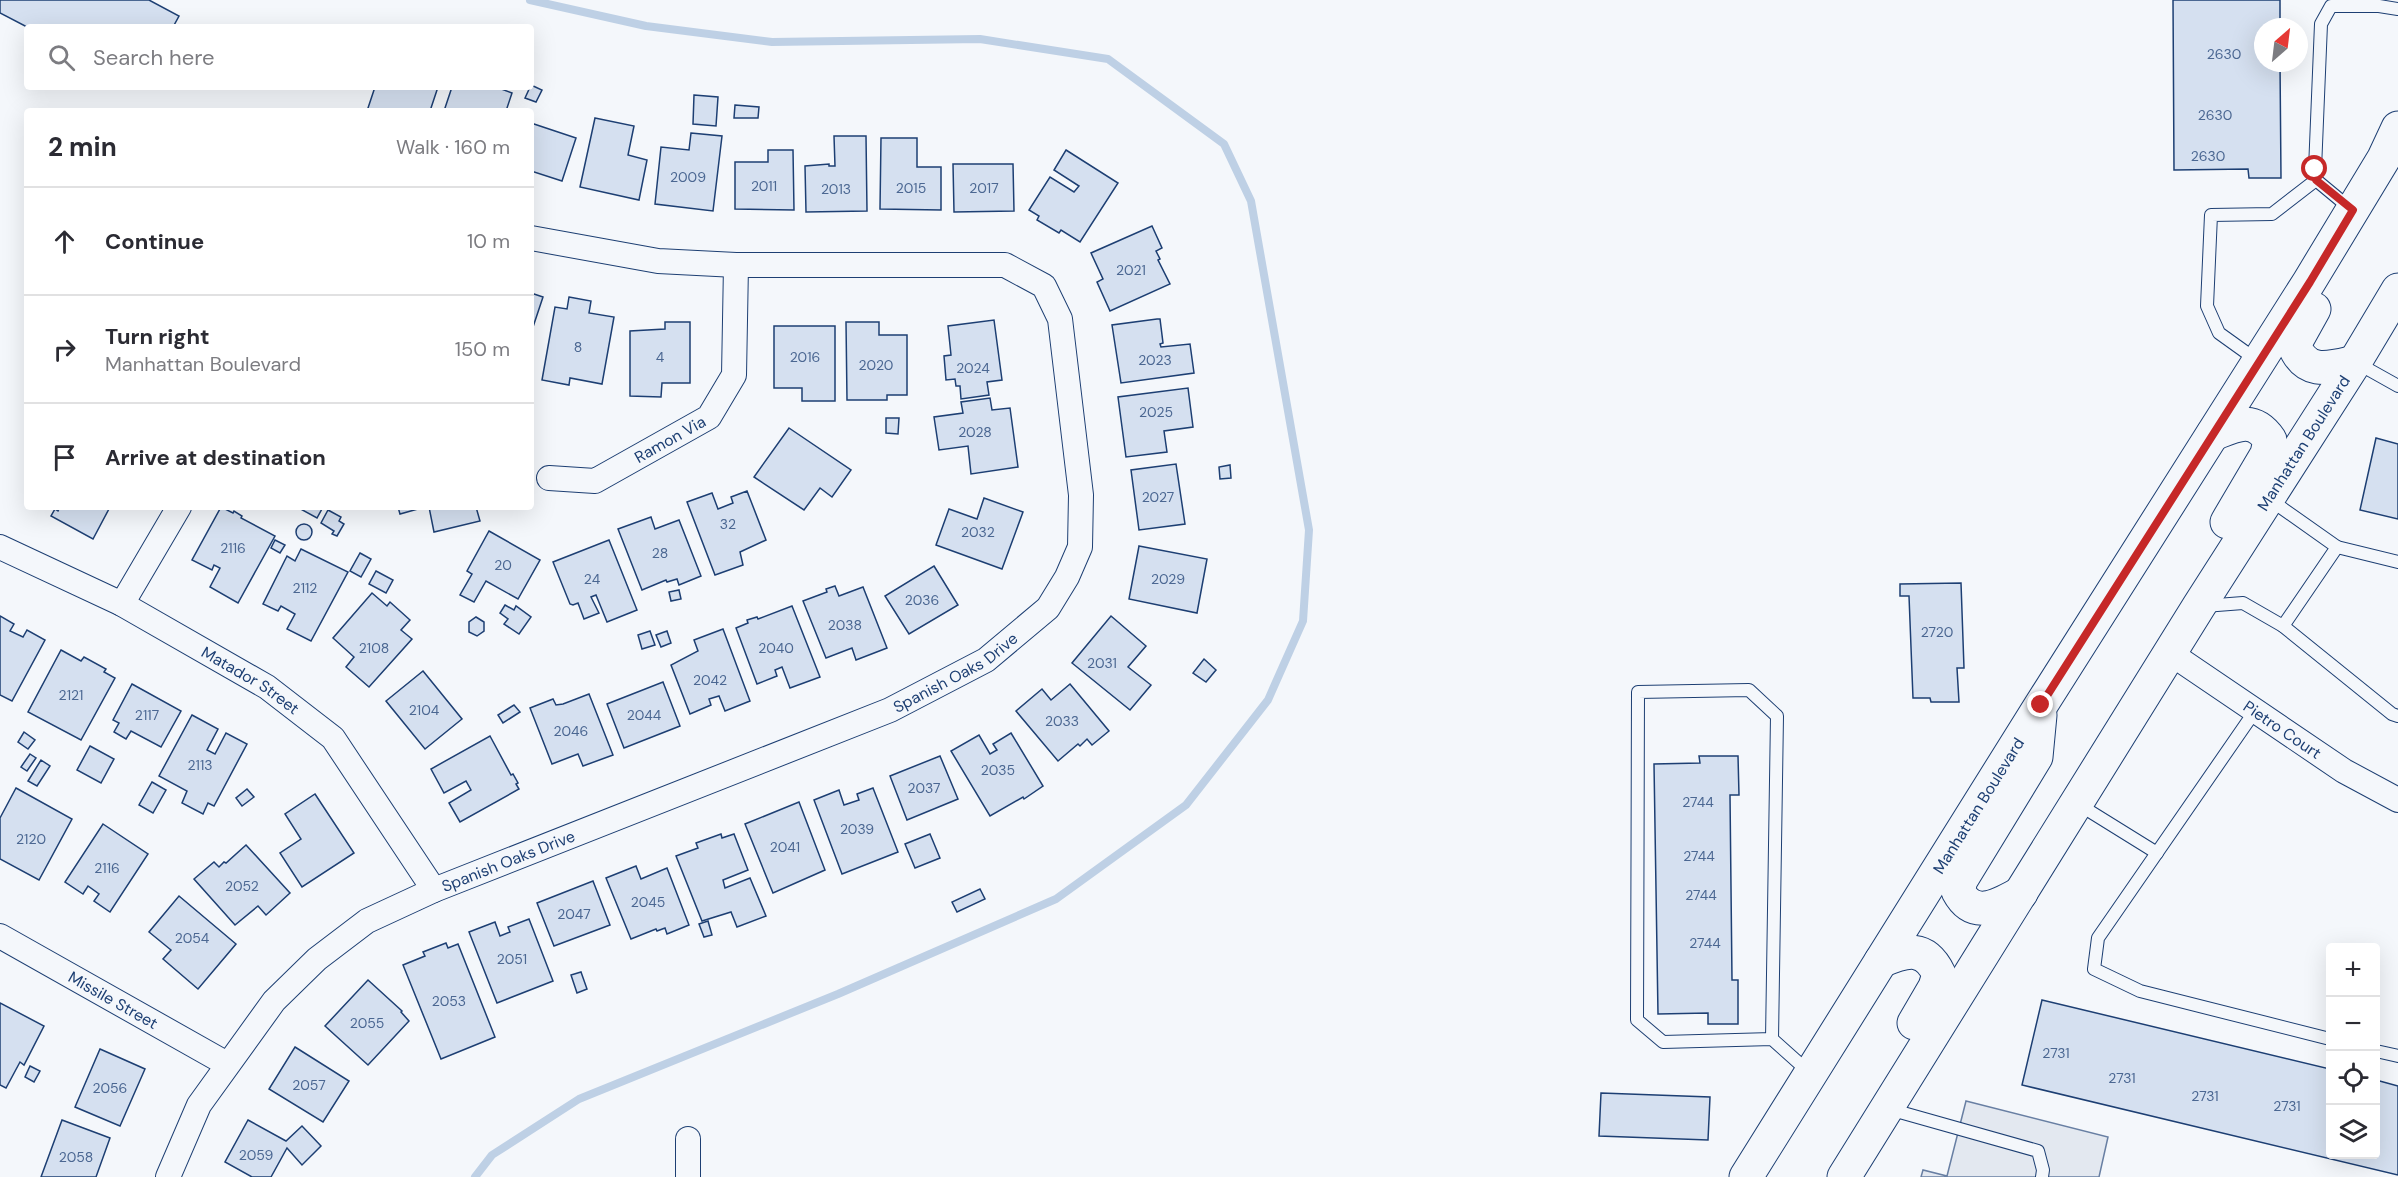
<!DOCTYPE html>
<meta charset="utf-8">
<style>
:root{--surface:#fff;--page:#f2f2f3;--text:#2b2b33;--muted:#7c7c81;--line:#e1e1e2}
body{margin:0;font-family:"DM Sans",sans-serif;background:var(--page);color:var(--text)}
.controls{position:absolute;right:18px;bottom:18px;display:grid;overflow:hidden;border-radius:6px;box-shadow:0 6px 24px #0002}
.controls button{width:54px;height:54px;display:grid;place-items:center;padding:0;border:0;border-bottom:2px solid var(--line);background:var(--surface);color:var(--text);font:30px sans-serif}
.compass{position:absolute;left:2254px;top:18px;width:54px;height:54px;border-radius:50%;background:var(--surface);box-shadow:0 6px 24px #0002;rotate:28deg}
.stop{position:absolute;width:18px;height:18px;margin:-14px;border:4px solid #c62828;border-radius:50%;background:#fff}
.stop.end{background:#c62828;border-color:#fff;box-shadow:0 2px 6px #0008}
.list{margin:0;padding:0;list-style:none}
h2{display:flex;justify-content:space-between;align-items:center;height:78px;margin:0;padding:0 24px;font-size:26px}
h2 small{font-size:20px;font-weight:400;color:var(--muted)}
.list li{display:grid;grid-template-columns:39px 1fr auto;gap:18px;align-items:center;box-sizing:border-box;height:108px;padding:0 24px;border-top:2px solid var(--line)}
.list b{display:block;font-size:22px;white-space:nowrap}
.list p{margin:0;font-size:20px;white-space:nowrap;color:var(--muted)}
.list em{font-size:20px;font-style:normal;color:var(--muted)}
.icon{flex:none;width:33px;height:33px;fill:none;stroke:currentColor;stroke-width:2;stroke-linecap:round;stroke-linejoin:round}
.map{position:relative;flex:none;width:2398px;height:1177px;overflow:hidden}
.search{position:absolute;background:var(--surface);box-shadow:0 6px 24px #0002;left:24px;top:24px;width:510px;height:66px;display:flex;align-items:center;gap:15px;box-sizing:border-box;padding:0 21px;border-radius:6px;color:var(--muted);font-size:22px}
.panel{position:absolute;background:var(--surface);box-shadow:0 6px 24px #0002;left:24px;top:108px;width:510px;height:402px;border-radius:6px}
.map>svg:first-child{display:block}
.parking{fill:#e3e8f0;stroke:#687fa3;stroke-width:1.5}
.lines{fill:none;stroke-linecap:round;stroke-linejoin:round}
.stream{stroke:#bed0e5;stroke-width:8}
.building{fill:#d5e0f0;stroke:#1d3f73;stroke-width:1.5}
.lane-casing{stroke:#1d3f73;stroke-width:14}
.street-casing{stroke:#1d3f73;stroke-width:26}
.secondary-casing{stroke:#1d3f73;stroke-width:35}
.lane{stroke:#f4f7fb;stroke-width:12}
.street{stroke:#f4f7fb;stroke-width:24}
.secondary{stroke:#f4f7fb;stroke-width:33}
.route{stroke:#c62828;stroke-width:8}
.labels{text-anchor:middle;stroke-width:4.5;stroke-linejoin:round;paint-order:stroke}
.number-label{font-size:14px;fill:#4b6792}
.street-label{font-size:16px;fill:#1d3f73;stroke:#f4f7fb}
</style>
<div class="map">
<svg width="2398" height="1177" viewBox="0 0 2398 1177">
<rect width="100%" height="100%" fill="#f4f7fb"/>
<path class="parking" d="M 1966,1101 L 2108,1137 L 2099,1177 L 1921,1177 L 1923,1170 L 1947,1176 Z"/>
<g class="lines">
<path class="stream" d="M 475,1177 L 492,1155 L 579,1099 L 838,994 L 1056,899 L 1186,805 L 1268,700 L 1303,621 L 1309,530 L 1251,201 L 1224,144 L 1108,59 L 980,39 L 772,42 L 646,26 L 530,0"/>
</g>
<g class="building">
<path d="M 0,0 L 149,0 L 179,16 L 173,27 L 27,27 L 0,13 Z"/>
<path d="M 2173,0 L 2280,0 L 2280,27 L 2263,27 L 2263,63 L 2280,63 L 2281,178 L 2249,178 L 2248,169 L 2174,170 Z"/>
<path d="M 531,85 L 542,90 L 536,102 L 525,98 Z"/>
<path d="M 375,87 L 438,87 L 430,111 L 367,111 Z"/>
<path d="M 452,87 L 496,87 L 512,93 L 506,111 L 444,111 Z"/>
<path d="M 694,95 L 718,97 L 716,126 L 693,124 Z"/>
<path d="M 735,105 L 759,107 L 758,118 L 734,118 Z"/>
<path d="M 595,118 L 634,126 L 628,155 L 647,160 L 639,200 L 580,187 Z"/>
<path d="M 531,123 L 576,138 L 562,181 L 531,171 Z"/>
<path d="M 691,133 L 722,136 L 713,211 L 655,204 L 661,147 L 689,150 Z"/>
<path d="M 834,136 L 866,136 L 867,211 L 806,212 L 805,166 L 829,164 L 829,166 L 835,166 Z"/>
<path d="M 881,138 L 917,138 L 917,167 L 941,167 L 941,210 L 880,209 Z"/>
<path d="M 768,150 L 793,150 L 794,210 L 735,209 L 735,162 L 768,162 Z"/>
<path d="M 1066,150 L 1118,183 L 1080,242 L 1061,230 L 1059,233 L 1037,220 L 1039,216 L 1029,210 L 1050,177 L 1074,192 L 1079,186 L 1054,170 Z"/>
<path d="M 953,164 L 1013,164 L 1014,211 L 954,212 Z"/>
<path d="M 1152,226 L 1162,248 L 1156,251 L 1160,259 L 1158,260 L 1170,284 L 1110,311 L 1097,282 L 1103,279 L 1091,253 Z"/>
<path d="M 531,293 L 543,297 L 531,333 Z"/>
<path d="M 569,297 L 591,301 L 589,313 L 614,317 L 602,384 L 570,378 L 569,385 L 542,380 L 555,307 L 567,309 Z"/>
<path d="M 1157,319 L 1160,319 L 1163,343 L 1160,344 L 1161,347 L 1190,344 L 1194,373 L 1121,383 L 1112,325 Z"/>
<path d="M 994,320 L 1002,380 L 987,382 L 989,395 L 961,399 L 960,386 L 956,386 L 955,379 L 946,380 L 944,356 L 951,355 L 948,326 Z"/>
<path d="M 665,322 L 690,322 L 690,383 L 662,383 L 661,397 L 630,396 L 630,331 L 665,329 Z"/>
<path d="M 846,322 L 879,322 L 879,335 L 907,335 L 907,395 L 887,395 L 887,400 L 847,400 Z"/>
<path d="M 774,326 L 835,326 L 835,401 L 802,401 L 802,388 L 774,388 Z"/>
<path d="M 1188,388 L 1193,427 L 1164,431 L 1167,452 L 1126,457 L 1118,397 Z"/>
<path d="M 990,398 L 992,410 L 1010,408 L 1018,467 L 971,474 L 968,446 L 939,450 L 934,417 L 963,413 L 961,402 Z"/>
<path d="M 886,418 L 899,418 L 898,434 L 886,433 Z"/>
<path d="M 789,428 L 851,470 L 832,497 L 820,488 L 804,510 L 754,477 Z"/>
<path d="M 2376,438 L 2398,444 L 2398,519 L 2360,510 Z"/>
<path d="M 1176,464 L 1185,524 L 1139,530 L 1131,470 Z"/>
<path d="M 1230,465 L 1231,478 L 1220,479 L 1219,467 Z"/>
<path d="M 747,491 L 766,540 L 740,552 L 743,565 L 715,575 L 687,502 L 712,493 L 718,509 L 733,503 L 731,497 Z"/>
<path d="M 984,498 L 1023,512 L 1002,569 L 936,545 L 949,509 L 977,519 Z"/>
<path d="M 60,507 L 110,507 L 93,539 L 51,516 L 55,509 L 58,511 Z"/>
<path d="M 221,507 L 233,513 L 234,511 L 242,516 L 241,518 L 275,536 L 238,603 L 210,587 L 220,568 L 214,565 L 212,570 L 192,560 Z"/>
<path d="M 297,507 L 323,507 L 317,518 Z"/>
<path d="M 398,507 L 425,507 L 400,514 Z"/>
<path d="M 429,507 L 476,507 L 480,521 L 434,532 Z"/>
<path d="M 328,510 L 341,517 L 339,521 L 344,524 L 337,536 L 332,534 L 334,531 L 321,523 Z"/>
<path d="M 651,517 L 655,529 L 679,520 L 701,576 L 679,585 L 677,579 L 667,582 L 666,580 L 642,590 L 618,529 Z"/>
<circle cx="304" cy="532" r="8"/>
<path d="M 489,531 L 540,560 L 518,599 L 486,581 L 474,602 L 460,595 L 472,574 L 467,571 Z"/>
<path d="M 275,540 L 285,545 L 280,553 L 271,548 Z"/>
<path d="M 609,540 L 637,610 L 607,622 L 596,595 L 591,597 L 599,613 L 584,619 L 578,603 L 573,605 L 570,604 L 553,562 Z"/>
<path d="M 1139,546 L 1207,559 L 1197,613 L 1129,599 Z"/>
<path d="M 301,549 L 348,572 L 311,641 L 287,629 L 295,614 L 281,606 L 278,611 L 263,604 L 287,556 L 295,561 Z"/>
<path d="M 360,553 L 371,559 L 361,577 L 350,571 Z"/>
<path d="M 934,566 L 958,605 L 909,634 L 885,596 Z"/>
<path d="M 376,571 L 393,580 L 386,593 L 369,584 Z"/>
<path d="M 1961,583 L 1964,668 L 1957,668 L 1959,702 L 1931,702 L 1930,698 L 1913,698 L 1909,596 L 1900,596 L 1900,584 Z"/>
<path d="M 835,586 L 839,596 L 863,587 L 887,648 L 856,660 L 852,648 L 826,658 L 803,601 L 827,592 L 826,589 Z"/>
<path d="M 679,590 L 681,599 L 671,601 L 669,592 Z"/>
<path d="M 372,593 L 387,606 L 390,602 L 410,620 L 401,630 L 412,639 L 369,687 L 346,667 L 354,657 L 333,638 Z"/>
<path d="M 505,605 L 514,610 L 516,606 L 531,617 L 519,634 L 504,624 L 508,619 L 500,613 Z"/>
<path d="M 792,606 L 820,677 L 790,688 L 782,667 L 775,670 L 777,676 L 757,684 L 736,628 L 748,623 L 747,620 L 757,617 L 758,619 Z"/>
<path d="M 0,616 L 14,624 L 10,631 L 23,637 L 27,630 L 45,640 L 12,701 L 0,695 Z"/>
<path d="M 1111,616 L 1146,646 L 1128,667 L 1151,685 L 1130,710 L 1072,663 Z"/>
<path d="M 476,617 L 484,622 L 484,631 L 477,636 L 469,632 L 469,622 Z"/>
<path d="M 723,629 L 750,701 L 725,711 L 719,696 L 709,699 L 711,705 L 690,714 L 671,665 L 698,651 L 694,640 Z"/>
<path d="M 650,631 L 655,645 L 642,649 L 638,635 Z"/>
<path d="M 667,631 L 671,643 L 661,647 L 656,635 Z"/>
<path d="M 61,650 L 81,661 L 84,657 L 106,669 L 104,672 L 115,678 L 81,740 L 28,712 Z"/>
<path d="M 1204,659 L 1216,670 L 1206,682 L 1193,673 Z"/>
<path d="M 423,671 L 462,719 L 425,749 L 386,701 Z"/>
<path d="M 663,682 L 680,726 L 624,748 L 607,704 Z"/>
<path d="M 132,684 L 181,711 L 161,747 L 131,731 L 126,739 L 114,732 L 119,723 L 113,720 Z"/>
<path d="M 1070,684 L 1109,731 L 1092,745 L 1087,739 L 1080,746 L 1078,744 L 1058,761 L 1016,711 L 1042,689 L 1051,700 Z"/>
<path d="M 589,694 L 613,755 L 583,766 L 578,754 L 552,764 L 530,708 L 553,699 L 556,705 L 563,704 Z"/>
<path d="M 514,705 L 520,712 L 503,723 L 498,715 Z"/>
<path d="M 192,715 L 218,729 L 207,750 L 215,754 L 226,733 L 247,744 L 214,806 L 208,803 L 203,814 L 182,803 L 187,791 L 159,776 Z"/>
<path d="M 24,732 L 35,740 L 28,749 L 18,742 Z"/>
<path d="M 1011,733 L 1043,786 L 1024,799 L 1023,797 L 990,816 L 951,751 L 979,735 L 990,754 L 997,750 L 993,744 Z"/>
<path d="M 490,736 L 511,775 L 513,774 L 518,783 L 516,784 L 519,789 L 460,822 L 449,803 L 471,790 L 466,781 L 444,793 L 431,769 Z"/>
<path d="M 90,746 L 114,759 L 101,783 L 77,770 Z"/>
<path d="M 30,754 L 36,758 L 27,771 L 21,767 Z"/>
<path d="M 940,756 L 958,799 L 907,820 L 890,776 Z"/>
<path d="M 1699,756 L 1738,756 L 1739,795 L 1730,795 L 1732,980 L 1738,980 L 1738,1024 L 1708,1024 L 1708,1013 L 1658,1014 L 1654,764 L 1700,763 Z"/>
<path d="M 41,760 L 50,766 L 37,786 L 28,781 Z"/>
<path d="M 152,782 L 166,790 L 153,813 L 139,805 Z"/>
<path d="M 16,788 L 72,819 L 39,880 L 0,859 L 0,818 Z"/>
<path d="M 873,788 L 898,852 L 842,874 L 814,800 L 839,790 L 844,805 L 859,800 L 857,794 Z"/>
<path d="M 247,789 L 254,797 L 242,806 L 236,798 Z"/>
<path d="M 315,794 L 354,853 L 302,887 L 280,853 L 301,839 L 285,814 Z"/>
<path d="M 799,802 L 825,870 L 773,893 L 745,824 Z"/>
<path d="M 103,824 L 148,854 L 110,912 L 94,901 L 99,894 L 88,886 L 83,894 L 65,882 Z"/>
<path d="M 721,834 L 722,838 L 734,834 L 748,870 L 723,880 L 725,888 L 750,878 L 766,916 L 737,927 L 731,912 L 702,921 L 676,856 L 698,848 L 696,843 Z"/>
<path d="M 930,834 L 940,858 L 915,868 L 905,844 Z"/>
<path d="M 246,845 L 290,893 L 266,915 L 258,906 L 235,925 L 194,879 L 214,862 L 219,867 L 224,862 L 226,863 Z"/>
<path d="M 636,866 L 641,879 L 667,868 L 689,925 L 667,934 L 665,928 L 657,931 L 656,929 L 631,939 L 606,878 Z"/>
<path d="M 593,881 L 610,925 L 554,946 L 537,903 Z"/>
<path d="M 980,889 L 985,899 L 957,912 L 952,902 Z"/>
<path d="M 179,896 L 236,944 L 198,989 L 163,959 L 171,950 L 149,932 Z"/>
<path d="M 529,919 L 553,981 L 497,1003 L 469,932 L 495,922 L 500,936 L 510,932 L 508,927 Z"/>
<path d="M 708,921 L 712,935 L 704,937 L 699,924 Z"/>
<path d="M 446,943 L 448,948 L 458,944 L 495,1037 L 441,1059 L 403,965 L 425,956 L 423,952 Z"/>
<path d="M 581,972 L 587,989 L 577,993 L 571,975 Z"/>
<path d="M 368,980 L 402,1011 L 401,1012 L 409,1021 L 368,1065 L 325,1026 Z"/>
<path d="M 2042,1000 L 2330,1069 L 2330,1154 L 2376,1154 L 2376,1080 L 2398,1086 L 2398,1175 L 2022,1085 Z"/>
<path d="M 0,1003 L 44,1026 L 24,1065 L 20,1062 L 6,1088 L 0,1085 Z"/>
<path d="M 295,1047 L 349,1081 L 323,1122 L 269,1089 Z"/>
<path d="M 100,1049 L 145,1069 L 120,1126 L 75,1107 Z"/>
<path d="M 30,1066 L 40,1071 L 34,1082 L 25,1077 Z"/>
<path d="M 1601,1093 L 1710,1097 L 1708,1140 L 1599,1136 Z"/>
<path d="M 62,1120 L 110,1138 L 96,1177 L 41,1177 Z"/>
<path d="M 248,1120 L 286,1141 L 302,1126 L 321,1146 L 302,1165 L 287,1148 L 271,1177 L 252,1177 L 225,1162 Z"/>
</g>
<g class="lines">
<g class="lane-casing">
<g id="lane">
<path d="M 2351,209 L 2316,180 L 2315,169 L 2321,24 L 2331,6 L 2379,6 L 2398,9"/>
<path d="M 2258,361 L 2219,333 L 2207,306 L 2211,215 L 2272,214 L 2316,180"/>
<path d="M 2357,363 L 2398,386"/>
<path d="M 2337,547 L 2398,562"/>
<path d="M 2204,606 L 2243,603 L 2283,626 L 2337,547 L 2269,499"/>
<path d="M 2283,626 L 2392,714 L 2398,716"/>
<path d="M 2255,711 L 2098,938 L 2094,969 L 2140,991 L 2330,1039"/>
<path d="M 2078,804 L 2157,853"/>
<path d="M 1772,1039 L 1777,716 L 1749,690 L 1638,692 L 1637,1020 L 1663,1042 L 1772,1039 L 1810,1073"/>
<path d="M 2376,1051 L 2398,1056"/>
<path d="M 1889,1109 L 2038,1151 L 2043,1170 L 2042,1177"/>
</g>
</g>
<g class="street-casing">
<g id="street">
<path id="s1" d="M 549,478 L 595,481 L 709,417 L 734,375 L 736,265"/>
<path id="s2" d="M 0,547 L 122,604 L 267,687 L 333,738 L 434,890"/>
<path d="M 122,604 L 179,507"/>
<path id="s3" d="M 2170,653 L 2344,771 L 2398,800"/>
<path id="s4" d="M 0,936 L 227,1064"/>
<path id="s5" d="M 168,1177 L 199,1105 L 274,1001 L 317,959 L 367,921 L 434,890 L 890,710 L 986,660 L 1048,608 L 1067,577 L 1080,547 L 1081,495 L 1060,319 L 1044,286 L 1005,265 L 736,265 L 658,261 L 531,238"/>
<path d="M 688,1177 L 688,1139"/>
</g>
</g>
<g class="secondary-casing">
<g id="secondary">
<path d="M 2314,309 L 2294,345 C 2306,376 2329,368 2355,362"/>
<path d="M 2213,434 C 2236,425 2253,415 2270,440 L 2267,454 L 2227,522"/>
<path d="M 2021,893 C 1999,905 1974,921 1958,891 L 1961,880 L 2036,757 L 2040,715"/>
<path d="M 1881,961 C 1907,950 1925,945 1939,974 L 1935,987 L 1914,1023"/>
<path id="s6" d="M 1746,1177 L 2041,705 L 2309,282 L 2384,158 L 2398,128"/>
<path id="s7" d="M 1844,1177 L 2199,606 L 2355,362 L 2398,290"/>
</g>
</g>
<use href="#lane" class="lane"/>
<use href="#street" class="street"/>
<use href="#secondary" class="secondary"/>
</g>
<g class="lines">
<path class="route" d="M 2041,705 L 2310,282 L 2353,210 L 2316,180 L 2315,169"/>
</g>
<g class="labels">
<g class="number-label">
<text x="2224" y="59">2630</text>
<text x="2215" y="120">2630</text>
<text x="2208" y="161">2630</text>
<text x="688" y="182">2009</text>
<text x="764" y="191">2011</text>
<text x="911" y="193">2015</text>
<text x="984" y="193">2017</text>
<text x="836" y="194">2013</text>
<text x="1131" y="275">2021</text>
<text x="578" y="352">8</text>
<text x="660" y="362">4</text>
<text x="805" y="362">2016</text>
<text x="1155" y="365">2023</text>
<text x="876" y="370">2020</text>
<text x="973" y="373">2024</text>
<text x="1156" y="417">2025</text>
<text x="975" y="437">2028</text>
<text x="1158" y="502">2027</text>
<text x="728" y="529">32</text>
<text x="978" y="537">2032</text>
<text x="233" y="553">2116</text>
<text x="660" y="558">28</text>
<text x="503" y="570">20</text>
<text x="592" y="584">24</text>
<text x="1168" y="584">2029</text>
<text x="305" y="593">2112</text>
<text x="922" y="605">2036</text>
<text x="845" y="630">2038</text>
<text x="1937" y="637">2720</text>
<text x="374" y="653">2108</text>
<text x="776" y="653">2040</text>
<text x="1102" y="668">2031</text>
<text x="710" y="685">2042</text>
<text x="71" y="700">2121</text>
<text x="424" y="715">2104</text>
<text x="147" y="720">2117</text>
<text x="644" y="720">2044</text>
<text x="1062" y="726">2033</text>
<text x="571" y="736">2046</text>
<text x="200" y="770">2113</text>
<text x="998" y="775">2035</text>
<text x="924" y="793">2037</text>
<text x="1698" y="807">2744</text>
<text x="857" y="834">2039</text>
<text x="31" y="844">2120</text>
<text x="785" y="852">2041</text>
<text x="1699" y="861">2744</text>
<text x="107" y="873">2116</text>
<text x="242" y="891">2052</text>
<text x="1701" y="900">2744</text>
<text x="648" y="907">2045</text>
<text x="574" y="919">2047</text>
<text x="192" y="943">2054</text>
<text x="1705" y="948">2744</text>
<text x="512" y="964">2051</text>
<text x="449" y="1006">2053</text>
<text x="367" y="1028">2055</text>
<text x="2056" y="1058">2731</text>
<text x="2122" y="1083">2731</text>
<text x="309" y="1090">2057</text>
<text x="110" y="1093">2056</text>
<text x="2205" y="1101">2731</text>
<text x="2287" y="1111">2731</text>
<text x="256" y="1160">2059</text>
<text x="76" y="1162">2058</text>
</g>
<g class="street-label">
<text dy="6" stroke="none"><textPath href="#s1" startOffset="132">Ramon Via</textPath></text>
<text dy="6" stroke="none"><textPath href="#s7" startOffset="866">Manhattan Boulevard</textPath></text>
<text dy="6" stroke="none"><textPath href="#s5" startOffset="969">Spanish Oaks Drive</textPath></text>
<text dy="6" stroke="none"><textPath href="#s2" startOffset="284">Matador Street</textPath></text>
<text dy="6" stroke="none"><textPath href="#s3" startOffset="136">Pietro Court</textPath></text>
<text dy="6" stroke="none"><textPath href="#s6" startOffset="438">Manhattan Boulevard</textPath></text>
<text dy="6" stroke="none"><textPath href="#s5" startOffset="483">Spanish Oaks Drive</textPath></text>
<text dy="6" stroke="none"><textPath href="#s4" startOffset="130">Missile Street</textPath></text>
</g>
</g>
</svg>
<div class="controls">
<button>+</button>
<button>−</button>
<button><svg class="icon" aria-label="locate" viewBox="0 0 24 24"><circle cx="12" cy="12" r="6"/><path d="M12 2v4M12 18v4M2 12h4M18 12h4"/></svg></button>
<button><svg class="icon" aria-label="layers" viewBox="0 0 24 24"><path d="M12 4l9 5-9 5-9-5zM3 14l9 5 9-5"/></svg></button>
</div>
<svg class="compass" viewBox="-18 -18 36 36"><path d="M0-13l5 13h-10z" fill="#e53935"/><path d="M0 13l5-13h-10z" fill="#7c7c81"/></svg>
<div class="stop" style="left:2315px;top:169px"></div>
<div class="stop end" style="left:2041px;top:705px"></div>
<div class="search"><svg class="icon" aria-label="search" viewBox="0 0 24 24"><circle cx="10" cy="10" r="6"/><path d="M15 15l6 6"/></svg>Search here</div>
<section class="panel">
<h2>2 min<small>Walk · 160 m</small></h2>
<ul class="list">
<li><svg class="icon" aria-label="ahead" viewBox="0 0 24 24"><path d="M12 20V5M6 11l6-6 6 6"/></svg><div><b>Continue</b></div><em>10 m</em></li>
<li><svg class="icon" aria-label="right" viewBox="0 0 24 24"><path d="M7 20v-9h11M14 6l5 5-5 5"/></svg><div><b>Turn right</b><p>Manhattan Boulevard</p></div><em>150 m</em></li>
<li><svg class="icon" aria-label="arrive" viewBox="0 0 24 24"><path d="M6 21V4h12l-3 4 3 4H6"/></svg><div><b>Arrive at destination</b></div></li>
</ul>
</section>
</div>
